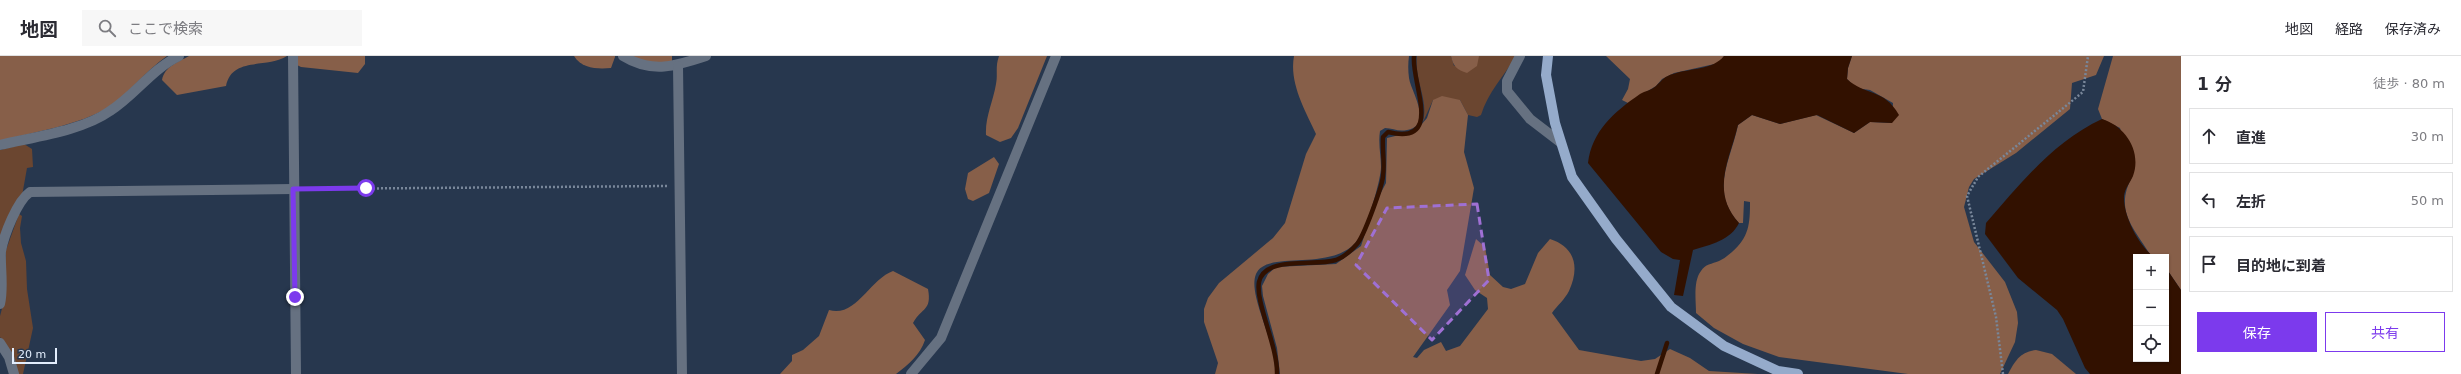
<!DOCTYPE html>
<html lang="ja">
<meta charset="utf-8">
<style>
:root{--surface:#fff;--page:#f7f7f7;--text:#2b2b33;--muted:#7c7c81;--line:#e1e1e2;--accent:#7c3aed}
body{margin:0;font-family:"DejaVu Sans","Noto Sans JP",sans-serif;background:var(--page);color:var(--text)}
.controls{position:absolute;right:12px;bottom:12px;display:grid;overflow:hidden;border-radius:0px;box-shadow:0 1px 3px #0004}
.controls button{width:36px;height:36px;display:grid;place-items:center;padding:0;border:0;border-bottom:1px solid var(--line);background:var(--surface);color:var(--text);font:20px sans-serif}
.scale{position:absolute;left:12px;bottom:10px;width:45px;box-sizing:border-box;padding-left:4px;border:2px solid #e3edfc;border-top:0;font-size:11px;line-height:14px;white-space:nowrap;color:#e3edfc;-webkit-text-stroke:3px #27374e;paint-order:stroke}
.stop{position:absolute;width:12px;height:12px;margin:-9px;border:3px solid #7c3aed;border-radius:50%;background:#fff}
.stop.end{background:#7c3aed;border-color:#fff;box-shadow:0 1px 4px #0008}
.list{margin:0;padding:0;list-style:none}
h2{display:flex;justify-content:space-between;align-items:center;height:52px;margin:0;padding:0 16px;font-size:17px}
h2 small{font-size:13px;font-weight:400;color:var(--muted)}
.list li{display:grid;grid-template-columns:26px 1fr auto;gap:12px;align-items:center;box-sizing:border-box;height:56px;margin:0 8px 8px;padding:0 8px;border:1px solid var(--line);border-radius:0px}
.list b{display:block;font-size:15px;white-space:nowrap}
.list em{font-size:13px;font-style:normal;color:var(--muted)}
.actions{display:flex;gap:8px;padding:12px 16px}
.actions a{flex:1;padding:9px 0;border:1px solid var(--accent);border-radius:0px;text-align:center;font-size:14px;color:var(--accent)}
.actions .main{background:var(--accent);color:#fff}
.icon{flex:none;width:22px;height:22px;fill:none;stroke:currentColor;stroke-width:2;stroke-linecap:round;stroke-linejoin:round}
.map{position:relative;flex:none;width:2181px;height:318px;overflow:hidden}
header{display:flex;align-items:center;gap:24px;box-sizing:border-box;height:56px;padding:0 20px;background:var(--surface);border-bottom:1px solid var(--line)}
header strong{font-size:19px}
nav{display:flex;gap:22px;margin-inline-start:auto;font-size:14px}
.search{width:280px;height:36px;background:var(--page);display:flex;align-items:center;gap:10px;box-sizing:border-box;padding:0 14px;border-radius:0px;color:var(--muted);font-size:15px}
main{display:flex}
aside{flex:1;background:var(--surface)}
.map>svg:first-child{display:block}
.green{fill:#6b4630}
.forest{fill:#875f49}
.water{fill:#321100}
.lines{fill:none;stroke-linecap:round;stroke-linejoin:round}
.stream{stroke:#321100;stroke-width:4.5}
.path{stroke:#79879a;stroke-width:2.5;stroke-dasharray:2 2;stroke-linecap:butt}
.minor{stroke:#667181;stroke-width:10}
.major{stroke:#95abcb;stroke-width:10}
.route{stroke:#7c3aed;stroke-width:5}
.marked{fill:#9f70d4;fill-opacity:0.2;stroke:#9f70d4;stroke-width:3;stroke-dasharray:8 5;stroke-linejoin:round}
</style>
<header>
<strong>地図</strong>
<div class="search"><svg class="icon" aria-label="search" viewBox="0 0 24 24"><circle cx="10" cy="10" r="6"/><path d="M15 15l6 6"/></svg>ここで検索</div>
<nav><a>地図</a><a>経路</a><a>保存済み</a></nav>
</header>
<main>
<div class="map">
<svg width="2181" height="318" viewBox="0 0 2181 318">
<rect width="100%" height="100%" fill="#27374e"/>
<g class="green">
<path d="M 1417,0 L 1451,0 L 1454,10 L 1479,0 L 1516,0 C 1504,20 1488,36 1481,59 L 1477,61 L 1468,59 L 1460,44 L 1433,44 L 1423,66 C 1429,44 1414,24 1417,0 Z"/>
<path d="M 24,88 L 32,93 L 33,111 L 27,112 L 22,140 L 0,190 L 0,94 Z"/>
<path d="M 19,158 L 22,160 L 20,172 L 21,187 L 26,205 L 27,233 L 33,272 L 23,318 L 16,318 L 12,299 L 0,281 L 0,260 L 4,245 L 6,194 Z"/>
</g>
<g class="forest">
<path d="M 0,0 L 167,0 C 146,14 130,37 109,51 C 80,69 33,76 0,85 Z"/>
<path d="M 189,0 L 287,0 C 267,13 232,0 226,30 L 177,39 L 162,24 C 165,10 177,7 189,0 Z"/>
<path d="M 295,0 L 365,0 L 365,8 L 358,17 L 301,11 L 297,9 Z"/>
<path d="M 574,0 L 615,0 L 615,1 L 611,12 C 598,13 582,13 574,0 Z"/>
<path d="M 629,0 L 672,0 L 672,8 L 654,9 Z"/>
<path d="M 999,0 L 1047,0 L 1018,72 L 1011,82 L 1000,86 L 986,79 C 985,61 993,46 996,28 C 998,18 995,11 999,0 Z"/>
<path d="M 1294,0 L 1409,0 C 1408,7 1408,15 1409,22 C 1411,36 1434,69 1407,74 C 1398,76 1393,72 1385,72 L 1380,75 C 1378,87 1381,100 1381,111 C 1381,124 1367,170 1360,181 C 1336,219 1267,192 1256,218 C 1247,240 1278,288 1275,318 L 1215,318 L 1218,307 L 1204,266 L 1204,253 L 1208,242 L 1219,227 L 1273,182 L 1285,167 L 1306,98 L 1316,78 C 1305,54 1289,27 1294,0 Z"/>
<path d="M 1451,0 L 1479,0 L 1477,10 L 1467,17 C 1457,14 1453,10 1451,0 Z"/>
<path d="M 1606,0 L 1724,0 L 1719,7 L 1674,17 L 1662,23 L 1656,30 L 1628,47 L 1622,44 L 1628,33 L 1630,23 Z"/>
<path d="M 1852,0 L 2104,0 L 2096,19 L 2072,27 L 2070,53 L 2016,97 L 1974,123 L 1969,131 L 1964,151 L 1974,186 L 2005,226 L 2017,256 L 2018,267 L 2015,286 L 2000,318 L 1908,318 L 1779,301 L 1743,288 L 1714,272 L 1696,257 C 1696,245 1693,225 1701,215 C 1705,208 1712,208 1719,205 C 1724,203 1728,199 1732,196 C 1749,181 1750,168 1750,146 L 1744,145 L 1743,167 L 1739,167 C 1709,135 1731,104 1738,69 L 1752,59 L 1780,68 L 1816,59 L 1854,77 L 1870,66 L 1892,67 L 1893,47 L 1870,34 L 1856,32 L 1847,23 L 1848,12 Z"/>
<path d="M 2113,0 L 2181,0 L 2181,234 L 2166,212 L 2166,201 L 2154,201 L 2150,198 C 2132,170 2114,153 2133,119 L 2120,72 L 2102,63 L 2098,53 Z"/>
<path d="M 1442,40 L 1460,44 L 1468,59 L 1464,96 L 1474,132 L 1460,215 L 1447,234 L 1450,249 L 1413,301 L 1417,302 L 1424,294 L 1441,286 L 1446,295 L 1460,290 L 1488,253 L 1487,242 L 1475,234 L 1465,219 L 1476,183 L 1485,191 L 1490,219 L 1503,231 L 1511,233 L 1525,228 L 1538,197 L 1550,183 C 1575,191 1580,211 1569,235 C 1565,243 1557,250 1552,257 L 1579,294 L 1641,305 L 1655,303 L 1670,293 L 1690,302 L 1709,315 L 1758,318 L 1280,318 L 1277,292 L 1263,240 L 1262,230 L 1268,218 L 1276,211 L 1336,208 L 1361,190 L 1373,152 L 1386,127 L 1387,82 L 1416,75 L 1427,62 L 1433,44 Z"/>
<path d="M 994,101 L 999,108 L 989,137 L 973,145 L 968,143 L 965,133 L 968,117 Z"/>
<path d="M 893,215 L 928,233 C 932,255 922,251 913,267 L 925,284 C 920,299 908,309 896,318 L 780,318 L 792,305 L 792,299 L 803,294 L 819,280 L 829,254 C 856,262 870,223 893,215 Z"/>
<path d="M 2036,294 L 2052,298 L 2076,318 L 2008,318 C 2015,305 2020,296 2036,294 Z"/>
</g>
<g class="water">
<path d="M 1724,0 L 1852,0 L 1848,12 L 1847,23 C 1865,40 1884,32 1899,59 L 1892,67 L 1870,66 L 1854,77 L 1817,59 L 1780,68 L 1752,59 L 1738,69 C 1730,103 1710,135 1739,167 C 1731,184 1710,189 1693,194 L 1683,240 L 1674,239 L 1680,204 L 1673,203 L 1661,196 L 1588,107 C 1592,75 1614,56 1640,38 C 1645,35 1652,34 1656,30 C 1662,24 1665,20 1673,18 C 1690,12 1713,14 1724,0 Z"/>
<path d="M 2102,63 C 2125,70 2142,95 2133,120 C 2130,127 2125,132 2124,140 C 2123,159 2138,189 2154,201 L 2136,201 L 2136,303 L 2166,303 L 2166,212 L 2181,234 L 2181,318 L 2090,318 L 2085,312 L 2063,263 L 2057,254 L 2018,222 L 1985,178 L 1986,167 C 2021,127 2053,86 2102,63 Z"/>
</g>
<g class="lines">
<g class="stream">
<path d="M 1277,318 C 1278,291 1255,246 1259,226 C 1265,199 1314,211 1336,204 C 1344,201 1351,195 1357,188 C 1364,180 1382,131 1383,120 C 1385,107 1382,94 1383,81 L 1388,76 C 1445,90 1411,27 1414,0"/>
<path d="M 1657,318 L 1667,287"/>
</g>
<g class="path">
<path d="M 305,133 L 668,130"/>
<path d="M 2003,318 L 1996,261 L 1967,140 L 1978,121 L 2083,36 L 2088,0"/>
</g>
<g class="minor">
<path d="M 293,0 L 296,318"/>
<path d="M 623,0 C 652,18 676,10 706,0"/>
<path d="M 1520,0 L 1507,25 L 1507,35 L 1530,63 L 1560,86"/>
<path d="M 678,10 L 682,318"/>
<path d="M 0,89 C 33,81 82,75 110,55 C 135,39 152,13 179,0"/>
<path d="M 0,248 C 4,230 0,212 1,195 C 4,179 17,145 30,136 L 293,133"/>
<path d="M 0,287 L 9,301 L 14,318"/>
<path d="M 911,318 L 941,282 L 1056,0"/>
</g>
<path class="major" d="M 1548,0 L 1546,19 L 1555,67 L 1572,121 L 1616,183 L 1671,251 L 1724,290 L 1778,315 L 1798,318"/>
</g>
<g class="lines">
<path class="route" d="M 295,241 L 293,133 L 366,132"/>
</g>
<path class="marked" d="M 1477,148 L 1489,224 L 1432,284 L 1356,209 L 1387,152 Z"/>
</svg>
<div class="controls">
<button>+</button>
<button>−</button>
<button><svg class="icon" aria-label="locate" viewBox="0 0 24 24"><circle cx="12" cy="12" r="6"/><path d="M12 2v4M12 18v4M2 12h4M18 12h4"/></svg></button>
</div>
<div class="scale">20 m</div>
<div class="stop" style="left:366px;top:132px"></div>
<div class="stop end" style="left:295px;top:241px"></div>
</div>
<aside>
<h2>1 分<small>徒歩 · 80 m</small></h2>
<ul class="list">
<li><svg class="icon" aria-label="ahead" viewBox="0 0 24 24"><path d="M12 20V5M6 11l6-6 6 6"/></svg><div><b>直進</b></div><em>30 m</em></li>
<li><svg class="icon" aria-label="left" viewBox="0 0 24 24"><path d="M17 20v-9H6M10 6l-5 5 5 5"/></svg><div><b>左折</b></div><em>50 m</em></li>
<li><svg class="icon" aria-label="arrive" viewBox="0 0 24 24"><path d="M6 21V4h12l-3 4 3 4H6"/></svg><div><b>目的地に到着</b></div></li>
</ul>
<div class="actions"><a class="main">保存</a><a>共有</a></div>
</aside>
</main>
